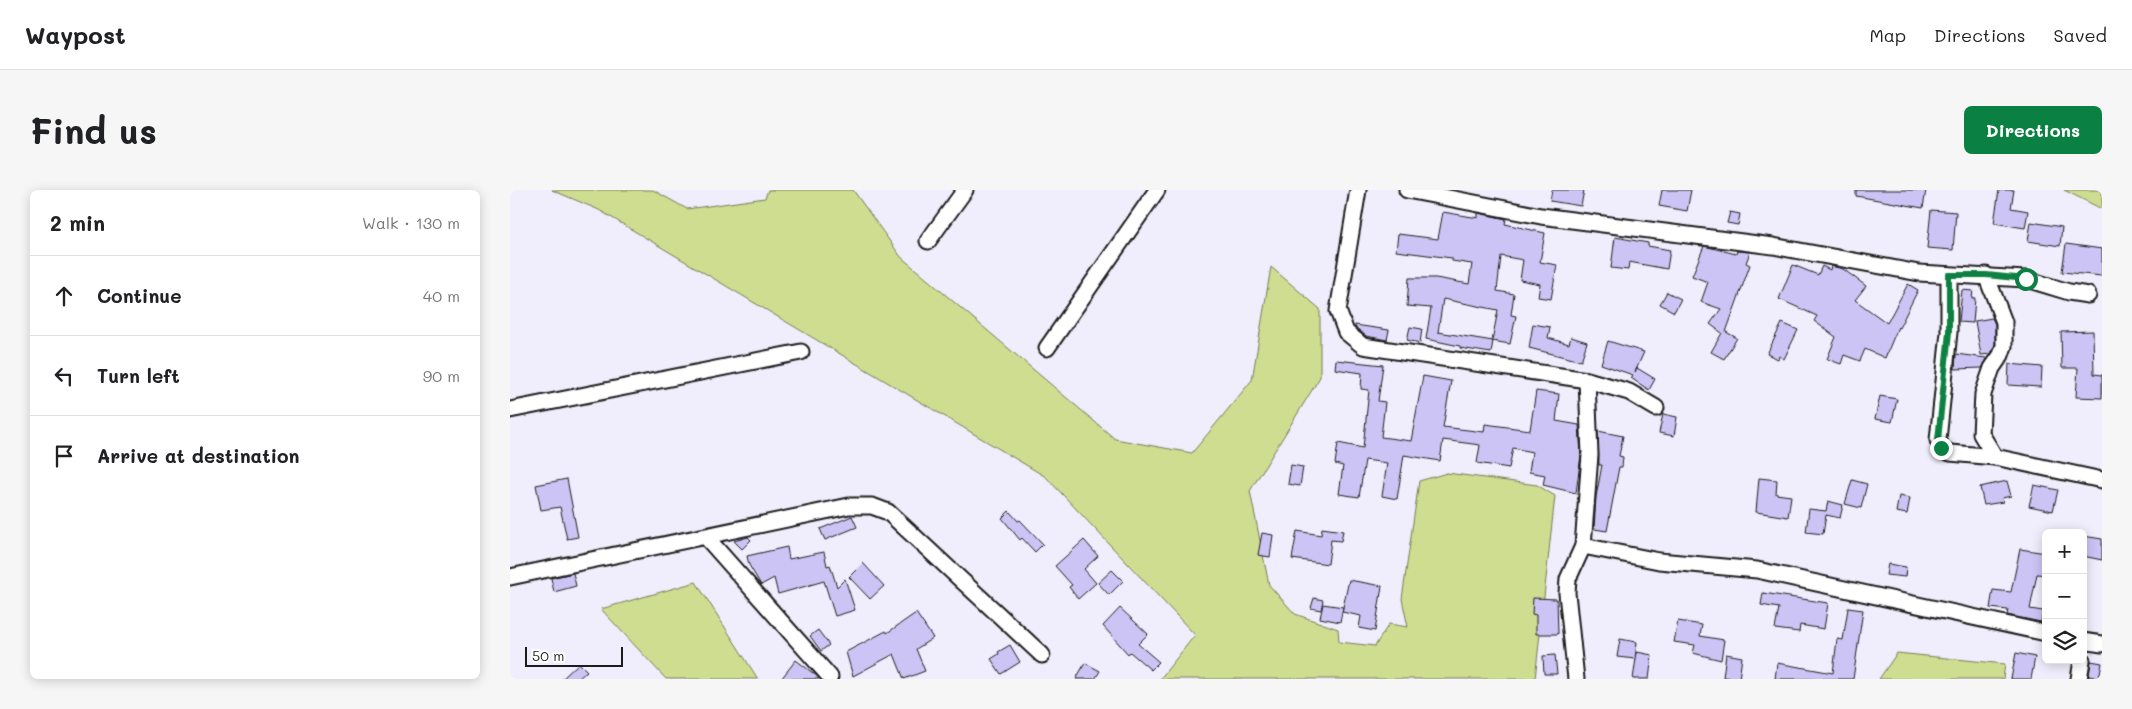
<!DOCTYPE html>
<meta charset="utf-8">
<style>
:root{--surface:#fff;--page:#f6f6f6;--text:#202124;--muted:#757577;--line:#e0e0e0;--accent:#0b8043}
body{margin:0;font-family:Mali,sans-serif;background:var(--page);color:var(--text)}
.controls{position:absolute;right:15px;bottom:15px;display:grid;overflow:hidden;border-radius:8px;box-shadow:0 2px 12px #0003}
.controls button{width:45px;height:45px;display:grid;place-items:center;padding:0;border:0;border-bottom:1px solid var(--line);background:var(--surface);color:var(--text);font:25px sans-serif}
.scale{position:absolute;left:15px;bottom:12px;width:98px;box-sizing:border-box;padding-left:5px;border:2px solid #1c1c1c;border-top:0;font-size:14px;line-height:18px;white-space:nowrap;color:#1c1c1c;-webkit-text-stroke:4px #fff;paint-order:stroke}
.stop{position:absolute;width:15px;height:15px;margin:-11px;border:4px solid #0b8043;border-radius:50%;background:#fff}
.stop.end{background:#0b8043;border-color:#fff;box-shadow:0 1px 5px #0008}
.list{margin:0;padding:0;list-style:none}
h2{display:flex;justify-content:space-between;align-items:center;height:65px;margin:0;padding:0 20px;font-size:21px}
h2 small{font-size:16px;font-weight:400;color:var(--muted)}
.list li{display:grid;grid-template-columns:32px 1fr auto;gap:15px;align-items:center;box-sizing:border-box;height:80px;padding:0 20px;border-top:1px solid var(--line)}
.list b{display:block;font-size:19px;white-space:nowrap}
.list em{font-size:16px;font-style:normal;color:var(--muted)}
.icon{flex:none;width:28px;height:28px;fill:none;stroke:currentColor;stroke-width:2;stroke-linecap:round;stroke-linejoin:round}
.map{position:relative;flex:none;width:1592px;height:489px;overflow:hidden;border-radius:8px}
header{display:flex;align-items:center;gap:30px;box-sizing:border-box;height:70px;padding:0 25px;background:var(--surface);border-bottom:1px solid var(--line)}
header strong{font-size:24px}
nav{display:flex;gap:28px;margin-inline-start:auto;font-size:18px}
.intro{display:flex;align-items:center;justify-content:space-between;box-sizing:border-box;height:120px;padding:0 30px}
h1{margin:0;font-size:35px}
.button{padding:12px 22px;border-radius:8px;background:var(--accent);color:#fff;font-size:18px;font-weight:700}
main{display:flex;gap:30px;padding:0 30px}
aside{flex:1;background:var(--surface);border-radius:8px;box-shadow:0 2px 12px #0003}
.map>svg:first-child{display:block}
.green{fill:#cfdd90;stroke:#767c56}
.building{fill:#cdc4f6;stroke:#1c1c1c}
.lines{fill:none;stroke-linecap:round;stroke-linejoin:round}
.minor-casing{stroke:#1c1c1c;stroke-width:19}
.minor{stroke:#fff;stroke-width:15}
.route{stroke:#0b8043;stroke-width:6}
</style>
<header>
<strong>Waypost</strong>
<nav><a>Map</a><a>Directions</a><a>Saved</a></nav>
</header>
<div class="intro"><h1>Find us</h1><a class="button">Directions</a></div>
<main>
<aside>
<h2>2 min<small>Walk · 130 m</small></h2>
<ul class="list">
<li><svg class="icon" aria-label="ahead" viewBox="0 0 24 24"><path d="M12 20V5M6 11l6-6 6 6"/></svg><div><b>Continue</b></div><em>40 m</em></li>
<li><svg class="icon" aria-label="left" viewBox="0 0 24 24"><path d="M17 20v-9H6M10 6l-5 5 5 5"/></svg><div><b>Turn left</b></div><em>90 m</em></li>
<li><svg class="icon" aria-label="arrive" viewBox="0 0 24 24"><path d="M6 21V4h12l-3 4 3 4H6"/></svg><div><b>Arrive at destination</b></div></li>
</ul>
</aside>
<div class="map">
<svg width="1592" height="489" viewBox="0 0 1592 489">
<rect width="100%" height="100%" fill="#f0edfc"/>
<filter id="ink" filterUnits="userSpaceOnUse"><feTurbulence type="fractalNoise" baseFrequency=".02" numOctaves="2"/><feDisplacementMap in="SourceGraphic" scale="10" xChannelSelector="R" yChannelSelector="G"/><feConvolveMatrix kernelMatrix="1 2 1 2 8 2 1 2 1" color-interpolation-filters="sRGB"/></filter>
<g filter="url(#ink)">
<g class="green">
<path d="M 42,0 L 143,0 L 177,19 L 255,8 L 258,0 L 343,0 L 391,67 L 605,249 L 682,263 L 742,190 L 761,77 L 810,119 L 810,187 L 740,301 L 759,395 L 785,424 L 828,439 L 829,452 L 865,456 L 879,434 L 898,437 L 892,409 L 909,291 L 937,283 L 1027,295 L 1045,306 L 1025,489 L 650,489 L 685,445 L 536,287 L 89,20 Z"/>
<path d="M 1554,0 L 1592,0 L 1592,19 Z"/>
<path d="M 186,392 L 248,489 L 156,489 L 91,419 Z"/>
<path d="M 1387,463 L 1495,474 L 1493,489 L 1369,489 Z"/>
</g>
<g class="building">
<path d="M 1042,0 L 1074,0 L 1071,16 L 1040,11 Z"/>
<path d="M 1152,0 L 1181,0 L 1177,21 L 1149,16 Z"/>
<path d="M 1346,0 L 1416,0 L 1413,18 L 1346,6 Z"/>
<path d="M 1489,0 L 1504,0 L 1501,18 L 1518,21 L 1515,38 L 1484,33 Z"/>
<path d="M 1421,20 L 1446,22 L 1443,60 L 1417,58 Z"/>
<path d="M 933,22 L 968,28 L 968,23 L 996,29 L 995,34 L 1035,43 L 1030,72 L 1047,75 L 1041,109 L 1028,107 L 1030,94 L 1010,90 L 1013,70 L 991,66 L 987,101 L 1004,104 L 1001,125 L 1006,126 L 1000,154 L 982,151 L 988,120 L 933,109 L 928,142 L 983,151 L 981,163 L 950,158 L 950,156 L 916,149 L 921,118 L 897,116 L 899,88 L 926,88 L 959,94 L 962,74 L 942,71 L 942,68 L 886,61 L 888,44 L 928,49 Z"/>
<path d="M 1220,22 L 1230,24 L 1228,35 L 1217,33 Z"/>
<path d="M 1521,32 L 1552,37 L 1550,56 L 1518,51 Z"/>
<path d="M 1105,47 L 1138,53 L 1138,56 L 1160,60 L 1157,79 L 1119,72 L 1118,80 L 1101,78 Z"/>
<path d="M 1556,54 L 1592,59 L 1592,86 L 1552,82 Z"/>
<path d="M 1194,56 L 1226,64 L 1227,61 L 1240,62 L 1236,73 L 1240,75 L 1216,142 L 1227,148 L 1214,169 L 1201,162 L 1212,143 L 1200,134 L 1211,119 L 1191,112 L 1198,92 L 1182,86 Z"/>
<path d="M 1283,75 L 1308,85 L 1312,76 L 1320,80 L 1321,76 L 1333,79 L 1356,96 L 1345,110 L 1377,133 L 1398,94 L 1408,100 L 1389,138 L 1388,137 L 1375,168 L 1355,159 L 1350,171 L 1334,165 L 1331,174 L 1317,169 L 1326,147 L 1304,131 L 1307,126 L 1269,109 Z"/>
<path d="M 1452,100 L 1463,101 L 1462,108 L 1465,108 L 1463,133 L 1449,132 Z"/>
<path d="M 1157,102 L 1171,109 L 1164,122 L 1150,114 Z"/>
<path d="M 1482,128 L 1485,134 L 1485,154 L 1481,164 L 1471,165 L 1465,131 Z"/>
<path d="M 1272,133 L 1288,140 L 1274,169 L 1269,166 L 1268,169 L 1257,164 Z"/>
<path d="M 1023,134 L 1040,137 L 1038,148 L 1059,154 L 1061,147 L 1077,152 L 1071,171 L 1019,158 Z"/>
<path d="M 845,135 L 879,140 L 877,150 L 856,146 L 845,137 Z"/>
<path d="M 900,137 L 912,139 L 910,153 L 897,150 Z"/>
<path d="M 1583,141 L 1584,184 L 1592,185 L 1592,208 L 1566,207 L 1568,178 L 1552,178 L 1551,142 Z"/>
<path d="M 1098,151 L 1134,162 L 1125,182 L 1127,178 L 1145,189 L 1139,200 L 1121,188 L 1123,185 L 1091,174 Z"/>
<path d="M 1446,164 L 1476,168 L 1476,171 L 1472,178 L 1445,179 Z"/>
<path d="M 826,170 L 873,175 L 868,211 L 875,212 L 871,247 L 901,251 L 913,186 L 941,191 L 933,237 L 974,242 L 975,234 L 1020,240 L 1026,201 L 1049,204 L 1046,231 L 1069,235 L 1071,265 L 1066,303 L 1033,295 L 1035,285 L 1019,282 L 1022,262 L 1003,258 L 999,278 L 967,273 L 970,255 L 933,250 L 930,271 L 894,265 L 887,309 L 872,306 L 877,273 L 855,270 L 849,307 L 829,304 L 833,276 L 825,274 L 828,253 L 853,258 L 859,200 L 851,199 L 852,183 L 825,179 Z"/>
<path d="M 1499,174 L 1532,177 L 1531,197 L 1498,195 Z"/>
<path d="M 1370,206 L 1387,209 L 1382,232 L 1365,229 Z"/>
<path d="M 1153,224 L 1167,227 L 1164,246 L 1149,243 Z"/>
<path d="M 1088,241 L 1113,246 L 1109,266 L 1113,267 L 1112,277 L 1109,277 L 1097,341 L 1084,339 L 1086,307 L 1092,275 L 1089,275 Z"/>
<path d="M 781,275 L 793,277 L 790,296 L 778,294 Z"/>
<path d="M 1249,288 L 1267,290 L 1266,304 L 1281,306 L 1278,327 L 1246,322 Z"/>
<path d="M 57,289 L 68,347 L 57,349 L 50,317 L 31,320 L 26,295 Z"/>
<path d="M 1342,290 L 1357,294 L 1351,318 L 1335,314 Z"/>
<path d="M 1497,291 L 1501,306 L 1492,308 L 1493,312 L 1474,315 L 1470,297 Z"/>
<path d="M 1524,295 L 1548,300 L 1543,321 L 1519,316 Z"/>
<path d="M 1389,306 L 1400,308 L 1397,324 L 1386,322 Z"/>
<path d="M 1318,311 L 1333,315 L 1330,328 L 1316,325 L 1313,344 L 1296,342 L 1299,319 L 1316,321 Z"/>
<path d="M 499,321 L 508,331 L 510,330 L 533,354 L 525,362 L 512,348 L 510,350 L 492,328 Z"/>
<path d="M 342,326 L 347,337 L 315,350 L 310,339 Z"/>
<path d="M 812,338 L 833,341 L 831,351 L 821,350 L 818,374 L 782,369 L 787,341 L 811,345 Z"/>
<path d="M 752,343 L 763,345 L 760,367 L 748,365 Z"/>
<path d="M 1573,346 L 1592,349 L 1592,370 L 1573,366 Z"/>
<path d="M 238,347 L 241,350 L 232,359 L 224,351 Z"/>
<path d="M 574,350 L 588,366 L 574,379 L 586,393 L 568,409 L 559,397 L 562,395 L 545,376 Z"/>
<path d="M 277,357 L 279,369 L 314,362 L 317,376 L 320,375 L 327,397 L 335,389 L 345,420 L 325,426 L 314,391 L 268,404 L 264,388 L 251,395 L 239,375 L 237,366 Z"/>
<path d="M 1510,359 L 1536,363 L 1536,385 L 1527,384 L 1520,419 L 1533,421 L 1531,432 L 1497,425 L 1498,420 L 1480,418 L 1483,400 L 1501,402 Z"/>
<path d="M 353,373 L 374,396 L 360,409 L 339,387 Z"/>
<path d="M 1378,374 L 1396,377 L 1395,387 L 1376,385 Z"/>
<path d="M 602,380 L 613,391 L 599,405 L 588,393 Z"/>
<path d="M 63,383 L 66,396 L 44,402 L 41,388 Z"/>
<path d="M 839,390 L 872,396 L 865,441 L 849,438 L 851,426 L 832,422 Z"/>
<path d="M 1253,403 L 1318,413 L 1314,439 L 1290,435 L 1289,442 L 1265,439 L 1269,418 L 1251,415 Z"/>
<path d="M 804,408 L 813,410 L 811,420 L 801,418 Z"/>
<path d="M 1023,408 L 1047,409 L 1048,444 L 1026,444 L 1026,425 L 1022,424 Z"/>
<path d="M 813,414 L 833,417 L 830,432 L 810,428 Z"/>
<path d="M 610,418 L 638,444 L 628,454 L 649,472 L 641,480 L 620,462 L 618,464 L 593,436 Z"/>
<path d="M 1338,418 L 1353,420 L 1343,489 L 1265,489 L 1267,473 L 1323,483 L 1327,449 L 1333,450 Z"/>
<path d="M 406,423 L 423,448 L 406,459 L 415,481 L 394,489 L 384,464 L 343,486 L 336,462 L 376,441 L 377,443 Z"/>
<path d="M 1168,431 L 1192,435 L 1190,446 L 1214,450 L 1211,470 L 1183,463 L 1185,455 L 1164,452 Z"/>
<path d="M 308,440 L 319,455 L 311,461 L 300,446 Z"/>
<path d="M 1110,449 L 1127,452 L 1125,469 L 1107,467 Z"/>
<path d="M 500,455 L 510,472 L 491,484 L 481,469 L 489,464 L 488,462 Z"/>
<path d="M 1127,462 L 1142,465 L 1139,489 L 1123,489 Z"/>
<path d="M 1506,463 L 1525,467 L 1521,489 L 1501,489 Z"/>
<path d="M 1216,464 L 1232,467 L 1229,489 L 1213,487 Z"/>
<path d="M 1045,465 L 1047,484 L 1034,484 L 1033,466 Z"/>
<path d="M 286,470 L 308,487 L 309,489 L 271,489 Z"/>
<path d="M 1581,471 L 1592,473 L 1589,488 L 1579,486 Z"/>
<path d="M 69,473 L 77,481 L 68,489 L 52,489 Z"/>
<path d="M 575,473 L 590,481 L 585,489 L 566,489 Z"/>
</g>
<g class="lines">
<g class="minor-casing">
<g id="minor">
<path d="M 848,0 L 828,121 L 836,142 L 853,156 L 1077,190 L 1119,202 L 1146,218"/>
<path d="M 897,0 L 1031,26 L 1263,56 L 1409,83 L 1516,89 L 1559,102 L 1578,105"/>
<path d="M 418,51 L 455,0"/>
<path d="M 1439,85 L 1439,142 L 1428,250 L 1431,258 L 1440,263 L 1485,267 L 1592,290"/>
<path d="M 1476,85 L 1494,132 L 1494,156 L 1491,165 L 1482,178 L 1473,204 L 1471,244 L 1485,267"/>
<path d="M 537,158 L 647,0"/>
<path d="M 0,220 L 291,162"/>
<path d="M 196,347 L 320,487"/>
<path d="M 1073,356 L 1149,371 L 1247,380 L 1536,443"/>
<path d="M 0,387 L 339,316 L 362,316 L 378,322 L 532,465"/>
<path d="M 1573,451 L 1592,454"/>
<path d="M 1066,489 L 1057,403 L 1058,389 L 1073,356 L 1080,265 L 1077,190"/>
<path d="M 1569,489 L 1572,470"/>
</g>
</g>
<use href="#minor" class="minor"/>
</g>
</g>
<g class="lines" filter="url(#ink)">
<path class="route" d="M 1431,258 L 1428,250 L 1439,142 L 1439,85 L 1476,85 L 1516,89"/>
</g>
</svg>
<div class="controls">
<button>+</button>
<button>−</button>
<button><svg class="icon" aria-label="layers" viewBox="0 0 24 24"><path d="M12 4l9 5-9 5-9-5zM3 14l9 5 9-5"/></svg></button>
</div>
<div class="scale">50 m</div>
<div class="stop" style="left:1516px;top:89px"></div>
<div class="stop end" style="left:1431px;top:258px"></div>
</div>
</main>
